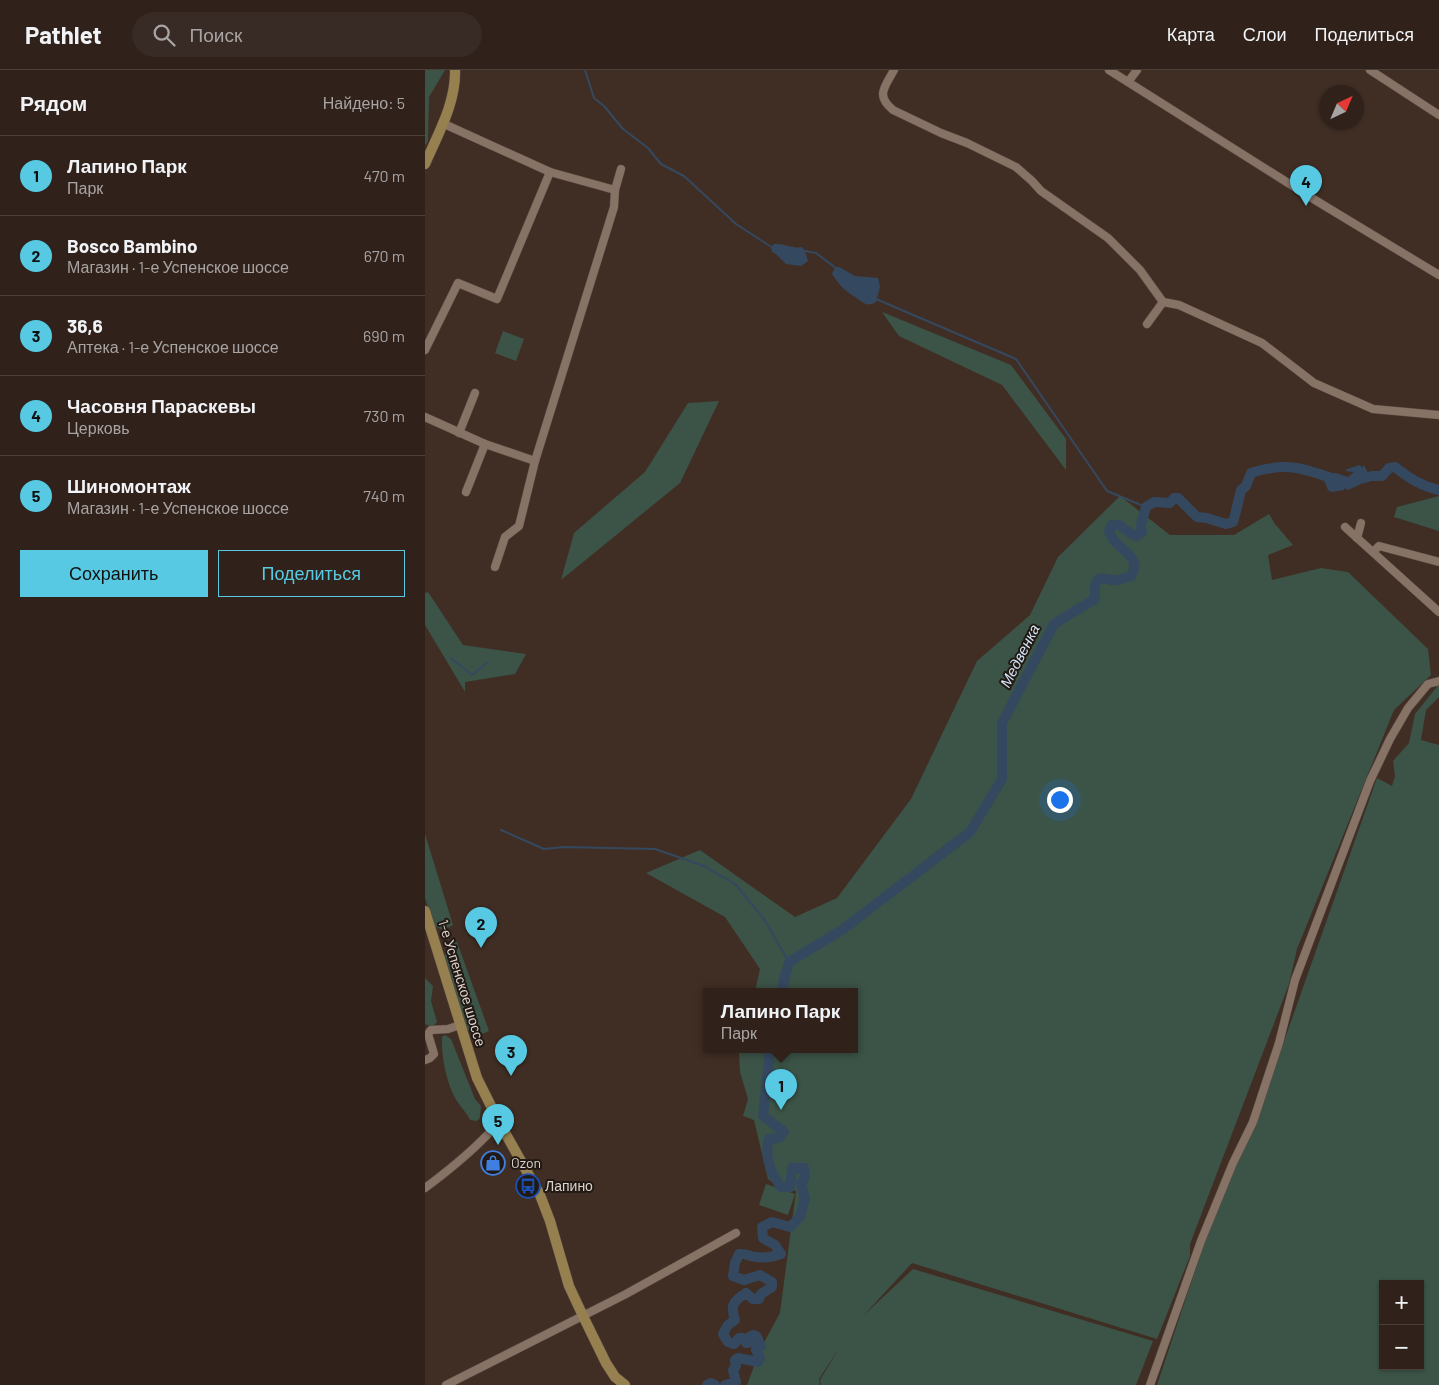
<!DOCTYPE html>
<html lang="ru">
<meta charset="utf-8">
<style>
:root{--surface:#30221b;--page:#382a24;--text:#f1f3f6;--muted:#a8a4a3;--line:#4b3f3a;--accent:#57c9e2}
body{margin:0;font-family:Barlow,sans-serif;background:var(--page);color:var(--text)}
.controls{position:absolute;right:15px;bottom:15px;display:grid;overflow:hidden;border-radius:0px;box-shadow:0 1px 4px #0004}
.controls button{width:45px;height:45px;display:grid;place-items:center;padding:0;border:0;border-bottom:1px solid var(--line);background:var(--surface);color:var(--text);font:25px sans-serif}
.compass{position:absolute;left:894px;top:15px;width:45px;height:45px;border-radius:50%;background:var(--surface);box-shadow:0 1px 4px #0004;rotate:44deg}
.you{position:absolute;left:634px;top:729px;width:18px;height:18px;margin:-12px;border:4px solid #fff;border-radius:50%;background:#1a73e8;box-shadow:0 0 0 8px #1a73e833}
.badge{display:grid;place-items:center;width:32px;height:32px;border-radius:50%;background:var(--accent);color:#111;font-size:16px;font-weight:700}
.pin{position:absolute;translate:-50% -41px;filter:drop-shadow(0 1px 2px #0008)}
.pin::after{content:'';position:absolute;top:26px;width:18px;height:15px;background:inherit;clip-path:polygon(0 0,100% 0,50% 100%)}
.popup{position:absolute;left:278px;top:918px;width:155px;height:65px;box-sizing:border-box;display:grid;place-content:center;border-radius:0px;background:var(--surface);filter:drop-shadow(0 1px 4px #0005);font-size:16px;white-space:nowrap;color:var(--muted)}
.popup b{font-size:19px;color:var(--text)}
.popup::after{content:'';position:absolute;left:50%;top:100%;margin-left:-10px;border:10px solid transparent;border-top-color:var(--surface)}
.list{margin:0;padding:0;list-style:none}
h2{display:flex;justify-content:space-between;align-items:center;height:65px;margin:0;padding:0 20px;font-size:21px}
h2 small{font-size:16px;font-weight:400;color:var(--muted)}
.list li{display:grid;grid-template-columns:32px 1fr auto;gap:15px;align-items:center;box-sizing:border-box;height:80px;padding:0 20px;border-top:1px solid var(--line)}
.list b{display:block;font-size:19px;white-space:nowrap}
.list p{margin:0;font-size:16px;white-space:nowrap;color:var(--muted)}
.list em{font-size:16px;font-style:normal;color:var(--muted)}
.actions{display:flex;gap:10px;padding:15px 20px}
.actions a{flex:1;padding:11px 0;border:1px solid var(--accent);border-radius:0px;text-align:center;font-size:18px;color:var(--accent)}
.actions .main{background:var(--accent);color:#111}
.icon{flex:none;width:28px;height:28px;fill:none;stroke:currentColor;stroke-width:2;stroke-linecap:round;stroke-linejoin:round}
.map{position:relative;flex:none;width:1014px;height:1315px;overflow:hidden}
header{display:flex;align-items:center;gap:30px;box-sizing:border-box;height:70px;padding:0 25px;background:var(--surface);border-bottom:1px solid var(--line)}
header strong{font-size:24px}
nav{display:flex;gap:28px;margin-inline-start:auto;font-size:18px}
.search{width:350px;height:45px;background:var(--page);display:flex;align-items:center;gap:12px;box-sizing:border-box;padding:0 18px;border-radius:28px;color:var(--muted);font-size:19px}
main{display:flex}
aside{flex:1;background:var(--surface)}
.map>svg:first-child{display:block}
.green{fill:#3c5347;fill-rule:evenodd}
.water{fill:#344960}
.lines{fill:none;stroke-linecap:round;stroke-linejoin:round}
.stream{stroke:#344960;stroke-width:2}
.river{stroke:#344960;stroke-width:10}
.minor-casing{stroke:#5a4b42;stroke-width:9}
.major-casing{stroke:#5a4b42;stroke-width:11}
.minor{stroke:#877266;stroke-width:8}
.major{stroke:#97804f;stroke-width:10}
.labels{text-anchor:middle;stroke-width:4;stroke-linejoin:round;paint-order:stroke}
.street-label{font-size:14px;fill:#ded3cc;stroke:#211914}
.poi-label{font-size:14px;fill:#ded3cc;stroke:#211914;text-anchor:start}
.water-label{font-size:15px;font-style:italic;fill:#d4e5f8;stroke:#211914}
</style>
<header>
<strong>Pathlet</strong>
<div class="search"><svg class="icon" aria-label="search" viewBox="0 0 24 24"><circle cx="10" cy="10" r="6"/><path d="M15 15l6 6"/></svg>Поиск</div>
<nav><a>Карта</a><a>Слои</a><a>Поделиться</a></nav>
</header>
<main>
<aside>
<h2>Рядом<small>Найдено: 5</small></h2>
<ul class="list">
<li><span class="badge">1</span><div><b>Лапино Парк</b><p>Парк</p></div><em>470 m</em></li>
<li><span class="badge">2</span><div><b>Bosco Bambino</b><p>Магазин · 1-е Успенское шоссе</p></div><em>670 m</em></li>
<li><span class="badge">3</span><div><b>36,6</b><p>Аптека · 1-е Успенское шоссе</p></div><em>690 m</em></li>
<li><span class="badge">4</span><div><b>Часовня Параскевы</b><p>Церковь</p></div><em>730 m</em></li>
<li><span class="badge">5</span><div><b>Шиномонтаж</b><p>Магазин · 1-е Успенское шоссе</p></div><em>740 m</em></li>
</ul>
<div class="actions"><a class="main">Сохранить</a><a>Поделиться</a></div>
</aside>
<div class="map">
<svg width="1014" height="1315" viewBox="0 0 1014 1315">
<rect width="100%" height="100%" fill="#402e24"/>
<g class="green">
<path d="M 0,0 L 20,0 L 4,27 L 3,71 L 0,76 Z"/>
<path d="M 457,242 L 586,295 L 641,369 L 641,400 L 577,315 L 474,266 Z"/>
<path d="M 78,261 L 99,269 L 91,291 L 70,283 Z"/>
<path d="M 294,331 L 255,413 L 136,510 L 149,463 L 220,402 L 263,333 Z"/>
<path d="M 695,426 L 745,465 L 809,465 L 844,444 L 850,454 L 868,475 L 843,485 L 847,510 L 896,498 L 923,502 L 1003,579 L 1006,605 L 969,640 L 872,879 L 864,914 L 765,1174 L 765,1186 L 732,1269 L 487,1193 L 439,1245 L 488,1199 L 728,1271 L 711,1315 L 396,1315 L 395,1310 L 415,1277 L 394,1309 L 395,1315 L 322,1315 L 335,1280 L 355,1243 L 371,1121 L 352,1116 L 343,1109 L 329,1050 L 318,1046 L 323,1029 L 315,1002 L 314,983 L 319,979 L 430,979 L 430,921 L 330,921 L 335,899 L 300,847 L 221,803 L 275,780 L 370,847 L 412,828 L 486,729 L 552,591 L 605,545 L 633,487 Z"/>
<path d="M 1014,426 L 1014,461 L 969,447 L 972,437 Z"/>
<path d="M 3,522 L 38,575 L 101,584 L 90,604 L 40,612 L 40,622 L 0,555 L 0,523 Z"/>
<path d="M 1014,614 L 1014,627 L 1001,640 L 996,670 L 1014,675 L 1014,1315 L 732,1315 L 782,1165 L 834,1042 L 952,708 L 967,716 L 970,706 L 968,691 L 984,673 L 990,644 ZM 958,1214 L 995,1214 L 995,1296 L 958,1296 Z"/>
<path d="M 0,764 L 28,855 L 18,860 L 9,856 L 0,828 Z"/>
<path d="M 32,872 L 64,961 C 55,966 49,964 41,959 L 19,888 C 21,878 22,874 32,872 Z"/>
<path d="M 0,908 L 8,916 L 6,931 L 12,952 L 7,957 L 0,954 Z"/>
<path d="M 20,965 L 26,969 L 50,1029 L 56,1036 L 55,1048 L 52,1051 L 45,1050 C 42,1043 38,1040 34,1034 C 22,1018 16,986 17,967 Z"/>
<path d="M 341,1114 L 370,1124 L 363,1145 L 334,1135 Z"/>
</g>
<g class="water">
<path d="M 349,174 C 359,173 369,179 377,177 L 380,181 L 383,191 L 376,196 L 361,194 L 351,184 L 347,182 L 346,177 Z"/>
<path d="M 410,197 L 414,197 L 430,206 L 453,208 L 455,217 L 451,232 C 441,238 438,232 430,227 C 417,218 416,217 407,204 Z"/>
<path d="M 935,395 L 937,398 L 939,395 L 943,403 L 947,406 L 940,408 L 936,414 L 923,420 L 920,418 L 919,420 L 906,422 L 903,420 L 899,410 L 905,403 L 911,403 L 923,407 L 929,402 L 920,401 L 922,399 Z"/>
</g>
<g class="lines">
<g class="stream">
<path d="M 160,0 L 169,28 L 179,36 L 198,59 L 223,78 L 236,94 L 259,106 L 311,154 L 348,178"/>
<path d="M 380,181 L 391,183 L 412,199"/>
<path d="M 451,229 L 591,289 L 682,421 L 721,437"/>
<path d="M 26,588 L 47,605 L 63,592"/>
<path d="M 76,760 L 119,779 L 139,777 L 230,779 L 279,796 L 310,814 L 339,849 L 364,892"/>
</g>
<g class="river">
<path d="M 935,409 L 947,406 L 957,406 L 964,398 L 970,397 C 984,408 996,416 1014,420"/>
<path d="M 356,921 L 364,892 L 417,860 L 545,762 L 577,709 L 577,653 L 629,554 L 670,529 L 670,515 L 674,509 C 680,507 681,509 687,510 C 693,511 700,508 706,506 C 719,484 688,479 684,461 L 687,455 L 694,455 L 705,463 L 711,466 L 717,462 L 716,455 L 721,437 L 729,432 L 745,433 L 749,428 L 753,428 L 772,447 L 782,448 L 801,454 L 808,452 L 809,449 L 816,420 L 821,416 L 826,403 C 863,391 881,399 915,411"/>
<path d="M 282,1315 L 286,1313 L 290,1315"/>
<path d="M 300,1315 L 311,1312 L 308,1300 L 311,1296 L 310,1290 L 313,1288 L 333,1292 L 335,1288 L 331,1280 L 336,1276 L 332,1267 L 329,1265 L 326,1266 L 326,1272 L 321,1273 L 318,1268 L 314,1268 L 309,1274 L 303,1272 L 298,1264 L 303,1255 L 310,1250 C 305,1236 308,1231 321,1223 L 328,1229 L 334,1229 L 336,1224 L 347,1217 L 347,1212 L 335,1205 L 319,1210 L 308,1206 L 310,1193 L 314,1184 C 321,1183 325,1187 331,1187 C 338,1188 349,1187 356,1184 L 350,1175 L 338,1168 L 337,1157 L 347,1152 L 365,1157 L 375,1147 L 380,1129 L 376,1113 L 380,1107 L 379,1098 L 367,1098 L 365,1117 L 356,1117 C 345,1102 339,1087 344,1069 L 354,1068 L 359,1062 L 338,1046 L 345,979"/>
</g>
<g class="minor-casing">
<g id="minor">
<path d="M 469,0 C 460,17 450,25 468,40 L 516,63 L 542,73 L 591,97 L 607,111 L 616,121 L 683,168 L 715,200 L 738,232 L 722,254"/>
<path d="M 684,0 L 890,130 L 1014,205"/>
<path d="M 945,0 L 1014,45"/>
<path d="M 703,12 L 712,0"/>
<path d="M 17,53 L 125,102 L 190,120 L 196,99"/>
<path d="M 738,232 L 754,235 L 837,273 L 889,313 L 948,339 L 1014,345"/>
<path d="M 0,280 L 33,213 L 72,229 L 125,102"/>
<path d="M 0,347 L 60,374 L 110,391"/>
<path d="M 34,363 L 50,323"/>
<path d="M 41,422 L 60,374"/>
<path d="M 920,457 L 1014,542"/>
<path d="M 932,468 L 936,453"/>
<path d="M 948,482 L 954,476 L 1014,492"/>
<path d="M 70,497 L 80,467 L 94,456 L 110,391 L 189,137 L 190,120"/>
<path d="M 0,990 L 5,988 L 9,984 L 3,964 L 6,960 L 23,959 L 35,955"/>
<path d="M 0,1118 C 27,1098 52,1078 74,1052"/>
<path d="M 21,1315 L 201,1224 L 311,1163"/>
<path d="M 725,1315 L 776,1171 L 808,1093 L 828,1052 L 854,973 L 870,910 L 945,711 L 965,669 L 983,638 L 1003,614 L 1014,611"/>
</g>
</g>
<g class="major-casing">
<g id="major">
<path d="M 0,94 C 13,64 31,33 30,0"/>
<path d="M 0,841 L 52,1008 L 74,1052 L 115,1125 L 125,1151 L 144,1216 L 158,1246 L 181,1293 L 190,1307 L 200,1315"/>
</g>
</g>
<use href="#minor" class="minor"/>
<use href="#major" class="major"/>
</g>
<defs>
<g id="shop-ring" transform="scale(1.25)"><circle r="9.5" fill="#211914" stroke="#3f7fe0" stroke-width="1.5"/><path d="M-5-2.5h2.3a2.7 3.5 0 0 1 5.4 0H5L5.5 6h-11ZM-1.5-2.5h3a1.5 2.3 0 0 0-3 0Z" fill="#3f7fe0"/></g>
<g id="bus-ring" transform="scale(1.25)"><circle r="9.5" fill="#211914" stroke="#1a4fb4" stroke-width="1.5"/><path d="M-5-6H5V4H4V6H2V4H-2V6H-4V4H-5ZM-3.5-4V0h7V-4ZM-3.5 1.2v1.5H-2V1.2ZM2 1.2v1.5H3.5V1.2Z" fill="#1a4fb4"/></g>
</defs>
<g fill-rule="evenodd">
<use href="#shop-ring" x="68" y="1093"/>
<use href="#bus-ring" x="103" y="1116"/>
</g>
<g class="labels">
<g class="street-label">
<text transform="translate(37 913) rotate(73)" y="5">1-е Успенское шоссе</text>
</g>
<g class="poi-label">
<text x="86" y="1098">Ozon</text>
<text x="120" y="1121">Лапино</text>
</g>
<g class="water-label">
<text transform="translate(595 586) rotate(-63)" y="5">Медвенка</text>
</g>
</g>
</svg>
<div class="controls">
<button>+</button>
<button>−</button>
</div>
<svg class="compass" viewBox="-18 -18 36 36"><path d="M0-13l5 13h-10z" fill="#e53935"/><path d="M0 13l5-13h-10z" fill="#a8a4a3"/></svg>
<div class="you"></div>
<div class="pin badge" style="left:356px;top:1040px">1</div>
<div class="popup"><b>Лапино Парк</b>Парк</div>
<div class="pin badge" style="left:56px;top:878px">2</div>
<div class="pin badge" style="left:86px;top:1006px">3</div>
<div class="pin badge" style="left:881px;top:136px">4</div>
<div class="pin badge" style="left:73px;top:1075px">5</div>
</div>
</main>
